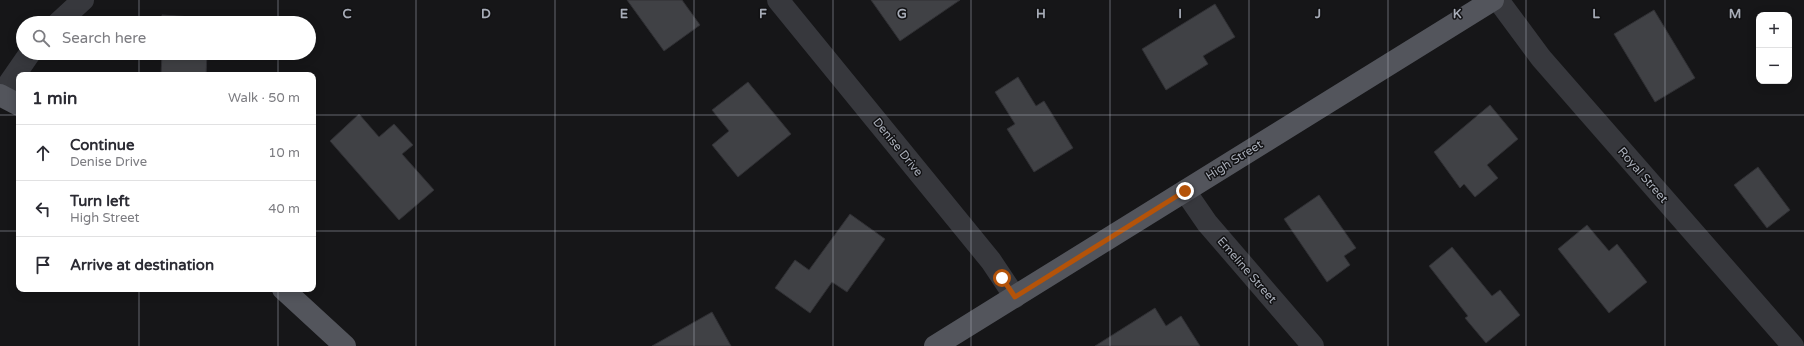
<!DOCTYPE html>
<meta charset="utf-8">
<style>
:root{--surface:#fff;--page:#f2f2f3;--text:#2b2b33;--muted:#7c7c81;--line:#e1e1e2}
body{margin:0;font-family:"Varela Round",sans-serif;background:var(--page);color:var(--text)}
.controls{position:absolute;right:12px;top:12px;display:grid;overflow:hidden;border-radius:8px;box-shadow:0 2px 10px #0003}
.controls button{width:36px;height:36px;display:grid;place-items:center;padding:0;border:0;border-bottom:1px solid var(--line);background:var(--surface);color:var(--text);font:20px sans-serif}
.stop{position:absolute;width:12px;height:12px;margin:-9px;border:3px solid #b45309;border-radius:50%;background:#fff}
.stop.end{background:#b45309;border-color:#fff;box-shadow:0 1px 4px #0008}
.list{margin:0;padding:0;list-style:none}
h2{display:flex;justify-content:space-between;align-items:center;height:52px;margin:0;padding:0 16px;font-size:17px}
h2 small{font-size:13px;font-weight:400;color:var(--muted)}
.list li{display:grid;grid-template-columns:26px 1fr auto;gap:12px;align-items:center;box-sizing:border-box;height:56px;padding:0 16px;border-top:1px solid var(--line)}
.list b{display:block;font-size:15px;white-space:nowrap}
.list p{margin:0;font-size:13px;white-space:nowrap;color:var(--muted)}
.list em{font-size:13px;font-style:normal;color:var(--muted)}
.icon{flex:none;width:22px;height:22px;fill:none;stroke:currentColor;stroke-width:2;stroke-linecap:round;stroke-linejoin:round}
.map{position:relative;flex:none;width:1804px;height:346px;overflow:hidden}
.search{position:absolute;background:var(--surface);box-shadow:0 2px 10px #0003;left:16px;top:16px;width:300px;height:44px;display:flex;align-items:center;gap:10px;box-sizing:border-box;padding:0 14px;border-radius:22px;color:var(--muted);font-size:15px}
.panel{position:absolute;background:var(--surface);box-shadow:0 2px 10px #0003;left:16px;top:72px;width:300px;height:220px;border-radius:8px}
.map>svg:first-child{display:block}
.building{fill:#404145;stroke:#303034}
.lines{fill:none;stroke-linecap:round;stroke-linejoin:round}
.minor{stroke:#37383d;stroke-width:22}
.major{stroke:#53555c;stroke-width:22}
.route{stroke:#b45309;stroke-width:5}
.grid{fill:none;stroke:#a8adb8;stroke-width:1;stroke-opacity:0.55}
.labels{text-anchor:middle;stroke-width:3;stroke-linejoin:round;paint-order:stroke}
.street-label{font-size:12px;fill:#a8adb8;stroke:#111113}
.grid-label{font-size:13px;text-anchor:middle;font-weight:bold;fill:#a8adb8;stroke:#111113;stroke-width:3;stroke-linejoin:round;paint-order:stroke}
</style>
<div class="map">
<svg width="1804" height="346" viewBox="0 0 1804 346">
<rect width="100%" height="100%" fill="#161618"/>
<g class="building">
<path d="M 627,0 L 682,0 L 700,25 L 664,51 Z"/>
<path d="M 871,0 L 960,0 L 900,41 Z"/>
<path d="M 1215,4 L 1235,37 L 1203,56 L 1208,64 L 1166,90 L 1142,49 Z"/>
<path d="M 1654,10 L 1695,78 L 1655,102 L 1614,34 Z"/>
<path d="M 162,15 L 208,18 L 208,23 L 162,23 Z"/>
<path d="M 162,53 L 207,53 L 206,75 L 161,75 Z"/>
<path d="M 1018,77 L 1036,106 L 1044,101 L 1073,148 L 1034,172 L 1007,129 L 1015,124 L 995,92 Z"/>
<path d="M 748,82 L 791,134 L 738,177 L 712,145 L 729,131 L 712,110 Z"/>
<path d="M 1490,105 L 1518,139 L 1487,165 L 1498,178 L 1475,197 L 1464,184 L 1460,188 L 1434,152 Z"/>
<path d="M 359,114 L 379,137 L 394,124 L 413,145 L 402,154 L 434,190 L 399,220 L 330,141 Z"/>
<path d="M 1758,167 L 1790,210 L 1767,228 L 1734,185 Z"/>
<path d="M 1319,195 L 1356,248 L 1344,256 L 1350,265 L 1327,282 L 1284,219 Z"/>
<path d="M 850,214 L 885,239 L 847,292 L 832,282 L 810,313 L 775,288 L 795,260 L 809,270 Z"/>
<path d="M 1587,225 L 1609,251 L 1617,244 L 1647,282 L 1609,313 L 1558,249 Z"/>
<path d="M 1452,247 L 1492,296 L 1500,290 L 1520,315 L 1486,343 L 1465,318 L 1468,316 L 1429,266 Z"/>
<path d="M 1155,308 L 1166,326 L 1181,316 L 1200,346 L 1095,346 Z"/>
<path d="M 712,312 L 731,346 L 652,346 Z"/>
</g>
<g class="lines">
<g class="minor">
<path d="M 778,0 L 991,261 L 1015,297"/>
<path d="M 1498,0 L 1541,58 L 1793,346"/>
<path d="M 58,23 L 83,0"/>
<path d="M 1,95 L 30,53"/>
<path d="M 1185,191 L 1207,223 L 1313,346"/>
</g>
<g class="major">
<path d="M 0,95 L 19,105"/>
<path d="M 283,289 L 345,346"/>
<path d="M 935,346 L 1493,0"/>
</g>
</g>
<g class="lines">
<path class="route" d="M 1002,278 L 1015,297 L 1185,191"/>
</g>
<path class="grid" d="M 139,0 L 139,23M 278,0 L 278,23M 416,0 L 416,346M 555,0 L 555,346M 694,0 L 694,346M 833,0 L 833,346M 971,0 L 971,346M 1110,0 L 1110,346M 1249,0 L 1249,346M 1388,0 L 1388,346M 1526,0 L 1526,346M 1665,0 L 1665,346M 139,53 L 139,75M 278,53 L 278,75M 0,115 L 19,115M 313,115 L 1804,115M 0,231 L 19,231M 313,231 L 1804,231M 139,289 L 139,346M 278,289 L 278,346"/>
<g class="labels">
<g class="street-label">
<text transform="translate(898 147) rotate(51)" y="4">Denise Drive</text>
<text transform="translate(1234 160) rotate(-32)" y="4">High Street</text>
<text transform="translate(1643 175) rotate(49)" y="4">Royal Street</text>
<text transform="translate(1247 270) rotate(49)" y="4">Emeline Street</text>
</g>
</g>
<g class="grid-label">
<text x="347" y="18">C</text>
<text x="486" y="18">D</text>
<text x="624" y="18">E</text>
<text x="763" y="18">F</text>
<text x="902" y="18">G</text>
<text x="1041" y="18">H</text>
<text x="1180" y="18">I</text>
<text x="1318" y="18">J</text>
<text x="1457" y="18">K</text>
<text x="1596" y="18">L</text>
<text x="1735" y="18">M</text>
</g>
</svg>
<div class="controls">
<button>+</button>
<button>−</button>
</div>
<div class="stop" style="left:1002px;top:278px"></div>
<div class="stop end" style="left:1185px;top:191px"></div>
<div class="search"><svg class="icon" aria-label="search" viewBox="0 0 24 24"><circle cx="10" cy="10" r="6"/><path d="M15 15l6 6"/></svg>Search here</div>
<section class="panel">
<h2>1 min<small>Walk · 50 m</small></h2>
<ul class="list">
<li><svg class="icon" aria-label="ahead" viewBox="0 0 24 24"><path d="M12 20V5M6 11l6-6 6 6"/></svg><div><b>Continue</b><p>Denise Drive</p></div><em>10 m</em></li>
<li><svg class="icon" aria-label="left" viewBox="0 0 24 24"><path d="M17 20v-9H6M10 6l-5 5 5 5"/></svg><div><b>Turn left</b><p>High Street</p></div><em>40 m</em></li>
<li><svg class="icon" aria-label="arrive" viewBox="0 0 24 24"><path d="M6 21V4h12l-3 4 3 4H6"/></svg><div><b>Arrive at destination</b></div></li>
</ul>
</section>
</div>
